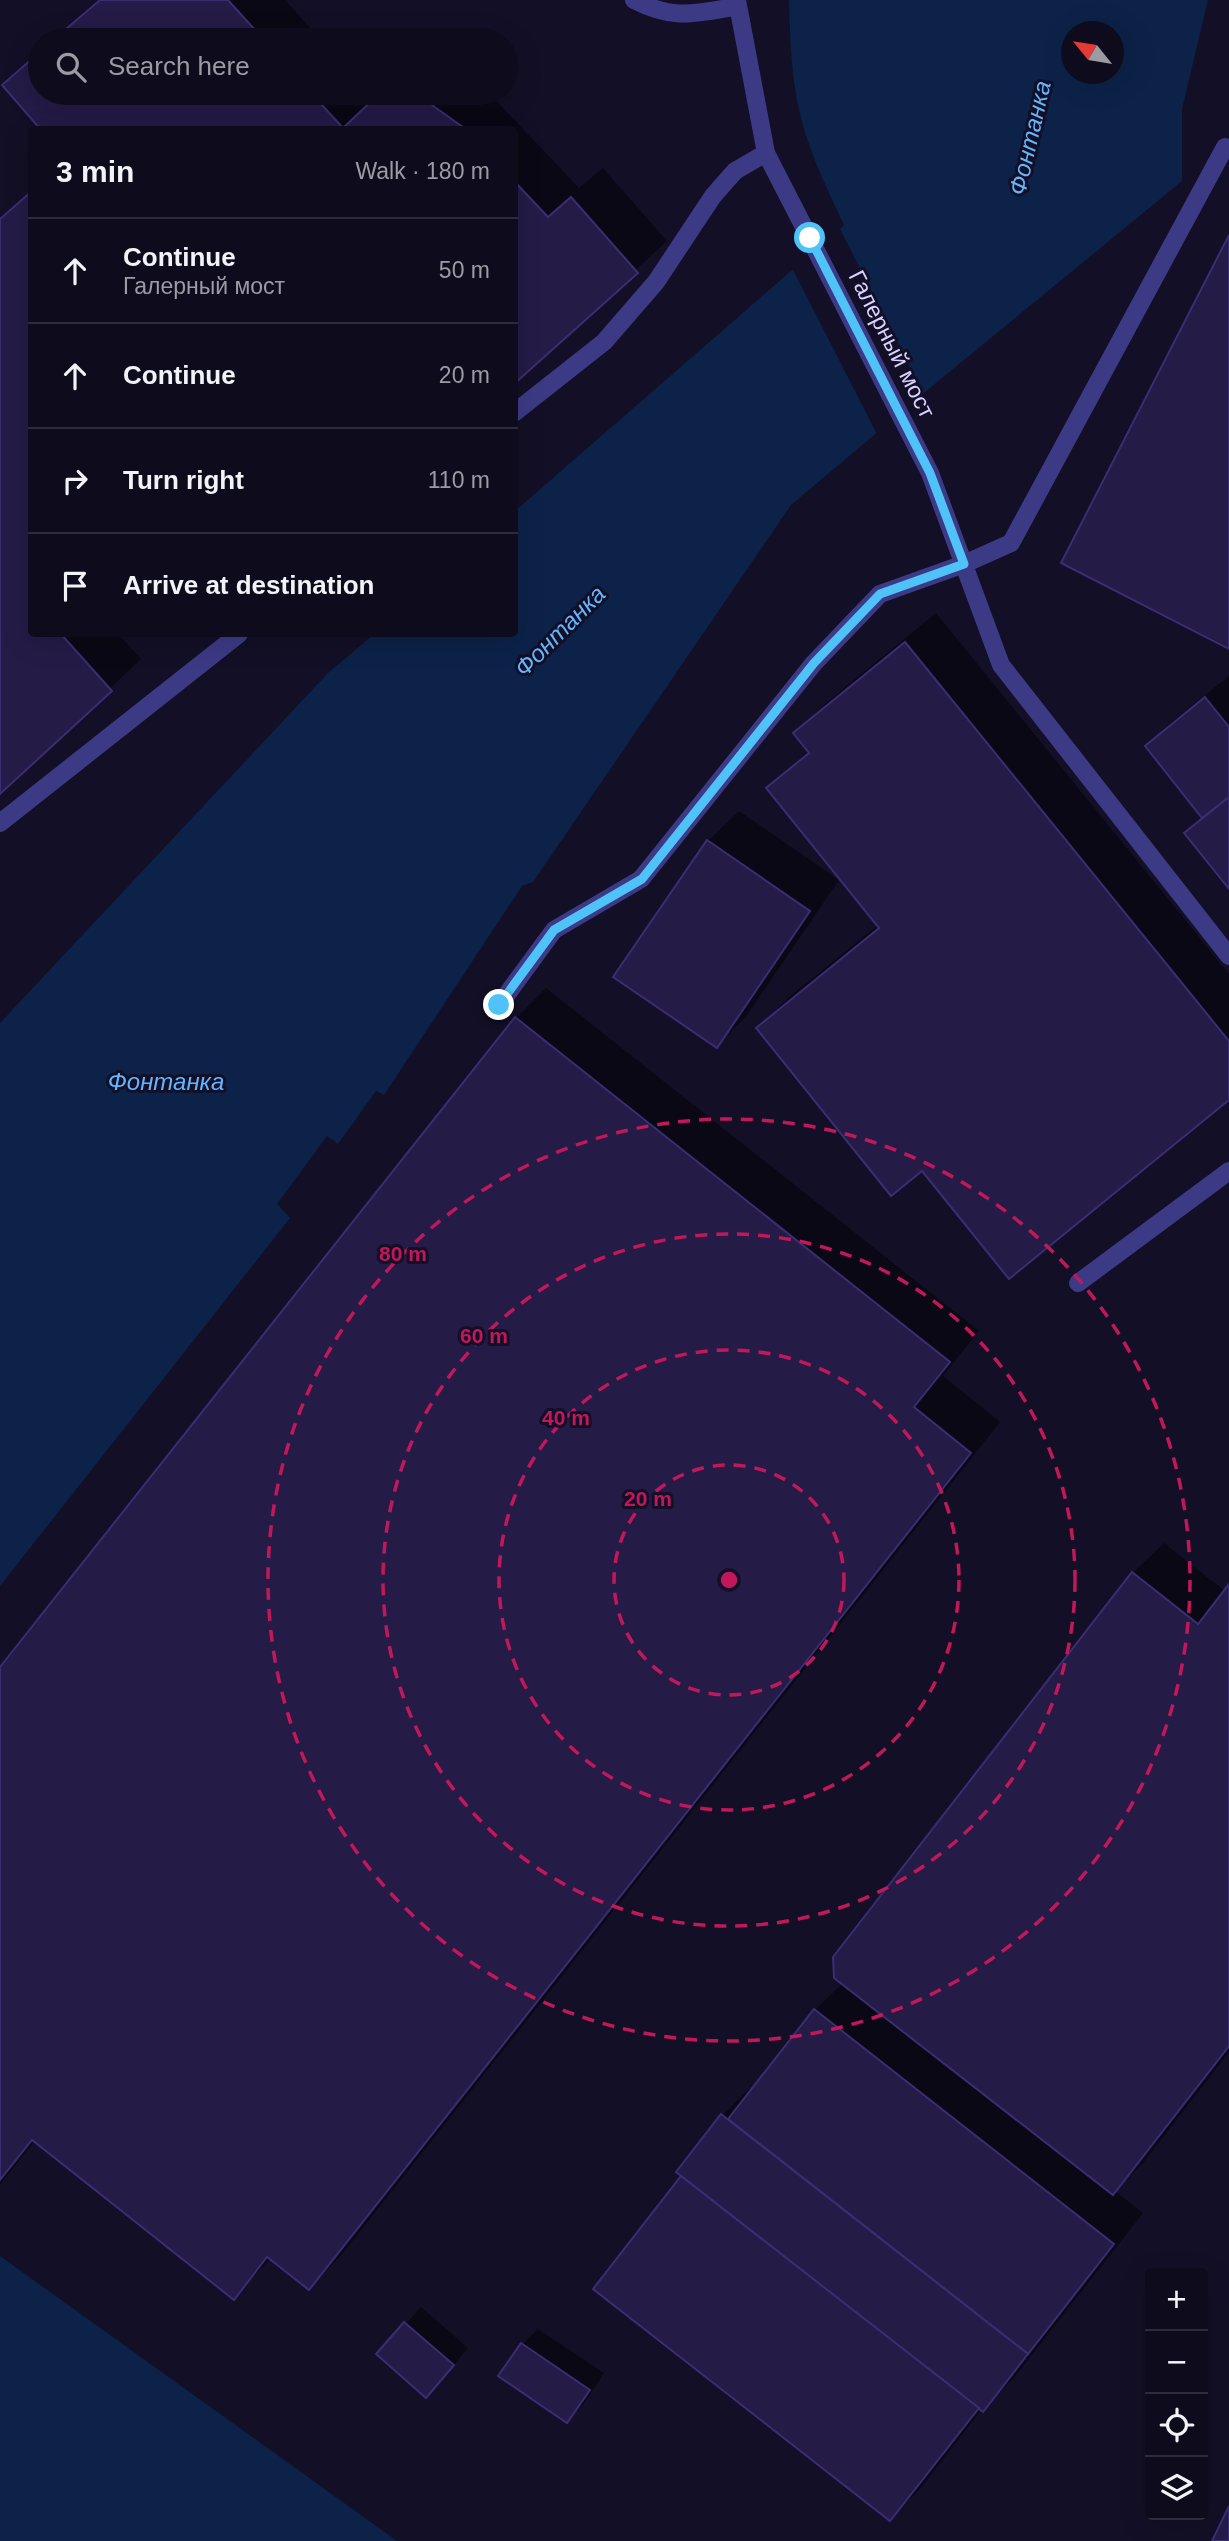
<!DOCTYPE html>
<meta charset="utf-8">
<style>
:root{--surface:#0e0b1c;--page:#171425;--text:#f1f3f6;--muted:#9b9ba3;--line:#2e2b3b}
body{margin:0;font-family:Arial,sans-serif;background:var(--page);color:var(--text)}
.controls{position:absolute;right:21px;bottom:21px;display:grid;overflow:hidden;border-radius:7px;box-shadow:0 7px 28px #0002}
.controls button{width:63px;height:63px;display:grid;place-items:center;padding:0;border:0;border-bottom:2px solid var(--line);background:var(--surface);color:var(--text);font:35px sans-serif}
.compass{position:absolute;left:1061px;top:21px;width:63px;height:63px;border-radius:50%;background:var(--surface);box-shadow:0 7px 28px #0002;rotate:300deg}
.stop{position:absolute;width:21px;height:21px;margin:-16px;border:5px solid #4fc3f7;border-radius:50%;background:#fff}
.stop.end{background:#4fc3f7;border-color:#fff;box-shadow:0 2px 7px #0008}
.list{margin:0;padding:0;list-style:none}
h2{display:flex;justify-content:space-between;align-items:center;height:91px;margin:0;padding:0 28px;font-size:30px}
h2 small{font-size:23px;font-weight:400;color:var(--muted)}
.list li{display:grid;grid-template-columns:46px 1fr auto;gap:21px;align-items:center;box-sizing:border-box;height:105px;padding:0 28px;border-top:2px solid var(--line)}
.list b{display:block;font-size:26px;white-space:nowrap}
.list p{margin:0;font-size:23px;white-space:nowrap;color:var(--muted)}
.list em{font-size:23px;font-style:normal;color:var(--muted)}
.icon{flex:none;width:38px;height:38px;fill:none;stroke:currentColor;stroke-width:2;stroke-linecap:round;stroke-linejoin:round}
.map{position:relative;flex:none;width:1229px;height:2541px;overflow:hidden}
.search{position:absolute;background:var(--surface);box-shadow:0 7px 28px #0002;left:28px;top:28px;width:490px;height:77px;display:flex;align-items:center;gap:18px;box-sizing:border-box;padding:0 24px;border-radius:38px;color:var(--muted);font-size:26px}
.panel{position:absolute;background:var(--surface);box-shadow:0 7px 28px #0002;left:28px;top:126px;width:490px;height:511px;border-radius:7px}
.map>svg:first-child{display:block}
.water{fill:#0c2248;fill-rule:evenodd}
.pier{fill:#130f26}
.shadow{fill:#0007}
.building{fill:#241b47;stroke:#3b2d73;stroke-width:2}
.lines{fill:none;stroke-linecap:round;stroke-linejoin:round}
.service{stroke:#3d3a85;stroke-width:18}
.route{stroke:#4fc3f7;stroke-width:9}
.ring{fill:none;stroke:#c2185b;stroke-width:3.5;stroke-dasharray:12 9}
.labels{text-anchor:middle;stroke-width:6;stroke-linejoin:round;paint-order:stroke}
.street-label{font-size:23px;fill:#d9d4ff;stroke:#130f26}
.water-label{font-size:24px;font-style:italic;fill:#62b6ff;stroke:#130f26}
.centre{fill:#c2185b;stroke:#130f26;stroke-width:3.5}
.ring-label{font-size:21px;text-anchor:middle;font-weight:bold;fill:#c2185b;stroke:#130f26;stroke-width:6;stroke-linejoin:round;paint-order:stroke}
</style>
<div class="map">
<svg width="1229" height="2541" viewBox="0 0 1229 2541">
<rect width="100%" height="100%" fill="#130f26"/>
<g class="water">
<path d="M 789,0 L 1208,0 L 1182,109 L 1182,181 L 936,383 L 791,505 L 533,882 L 522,886 L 384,1095 L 376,1091 L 338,1144 L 327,1136 L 277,1204 L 290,1218 L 0,1586 L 0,1023 L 328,673 L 374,634 L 514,634 L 515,511 L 844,225 C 827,189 809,152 800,114 C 791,77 790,37 789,0 ZM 1072,32 L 1114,32 L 1114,74 L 1072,74 Z"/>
<path d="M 0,2256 L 397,2541 L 0,2541 Z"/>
</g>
<path class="pier" d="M 838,225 L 925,396 L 878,436 L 791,266 Z"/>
<g class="shadow">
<path d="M 98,0 L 285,0 L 321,40 L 51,40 Z"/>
<path d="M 40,50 L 40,93 L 368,93 L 374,99 L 380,93 L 489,93 L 579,188 L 603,168 L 667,241 L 514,382 L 514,130 L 44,130 L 4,85 Z"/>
<path d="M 32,190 L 32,634 L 118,634 L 141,659 L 0,792 L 0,219 Z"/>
<path d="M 936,613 L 1229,974 L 1229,1098 L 922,1169 L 758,1028 L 788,998 L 878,925 L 768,789 L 809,750 L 796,733 L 826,703 Z"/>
<path d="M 1229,676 L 1229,886 L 1186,833 L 1203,816 L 1147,746 L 1170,723 Z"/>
<path d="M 739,811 L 839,880 L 747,1015 L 717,1046 L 708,841 Z"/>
<path d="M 546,988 L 979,1331 L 943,1376 L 1000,1422 L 339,2258 L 308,2288 L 271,2258 L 234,2297 L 35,2140 L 0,2185 L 0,1670 L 516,1018 Z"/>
<path d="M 1164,1543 L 1226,1592 L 1229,1587 L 1229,2052 L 1143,2163 L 1115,2191 L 1143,2213 L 1013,2379 L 982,2409 L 920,2489 L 890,2519 L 596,2288 L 684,2175 L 723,2115 L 753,2085 L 755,2087 L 815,2010 L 843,1983 L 1133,1573 Z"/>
<path d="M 421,2307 L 468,2348 L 442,2379 L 379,2354 Z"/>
<path d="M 538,2329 L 604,2373 L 583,2405 L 567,2421 L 522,2345 Z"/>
</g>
<g class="building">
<path d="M 100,0 L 228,0 L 264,40 L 53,40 Z"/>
<path d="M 40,52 L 40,93 L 311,93 L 343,128 L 380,93 L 415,93 L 467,130 L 41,130 L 2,85 Z"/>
<path d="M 514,181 L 548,217 L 571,197 L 638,273 L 514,384 Z"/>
<path d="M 32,191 L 32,634 L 61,634 L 112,691 L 0,794 L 0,219 Z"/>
<path d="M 1229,235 L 1229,649 L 1061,563 Z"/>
<path d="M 905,642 L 1229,1041 L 1229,1100 L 1009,1279 L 922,1171 L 891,1196 L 756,1028 L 879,928 L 766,788 L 809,753 L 793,733 Z"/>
<path d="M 1205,697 L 1229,727 L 1229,797 L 1202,818 L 1145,746 Z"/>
<path d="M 1229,797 L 1229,889 L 1184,833 Z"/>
<path d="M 707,840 L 810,911 L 717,1048 L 613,977 Z"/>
<path d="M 515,1017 L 950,1362 L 914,1407 L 971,1453 L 309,2290 L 267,2257 L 234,2300 L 32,2140 L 0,2180 L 0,1667 Z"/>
<path d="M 1132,1572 L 1198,1624 L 1229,1584 L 1229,2046 L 1113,2195 L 834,1978 L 833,1957 Z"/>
<path d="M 814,2009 L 1114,2244 L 1028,2354 L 728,2119 Z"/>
<path d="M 721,2114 L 1028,2354 L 983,2412 L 676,2172 Z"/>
<path d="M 681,2176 L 979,2408 L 890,2521 L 593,2289 Z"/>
<path d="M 404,2322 L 454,2365 L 426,2398 L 376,2354 Z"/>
<path d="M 521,2343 L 590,2390 L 567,2423 L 498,2376 Z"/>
<path d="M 1229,2506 L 1229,2541 L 1212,2541 Z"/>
</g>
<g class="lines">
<g class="service">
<path d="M 634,0 C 673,20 693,14 734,7"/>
<path d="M 737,0 L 766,153 L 930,473 L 1001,665 L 1229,956"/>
<path d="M 514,413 L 604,342 L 656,282 L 713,196 L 735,171 L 766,153"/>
<path d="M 0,823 L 239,634"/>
<path d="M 499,1005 L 554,930 L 641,879 L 814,663 L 880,594 L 964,564 L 1011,543 L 1225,147"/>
<path d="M 1078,1283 L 1229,1171"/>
</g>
</g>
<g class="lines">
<path class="route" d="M 499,1005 L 554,930 L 642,879 L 814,663 L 880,594 L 964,564 L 930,473 L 810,238"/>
</g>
<g class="ring">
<circle cx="729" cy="1580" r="115"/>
<circle cx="729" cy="1580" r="230"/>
<circle cx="729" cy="1580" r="346"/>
<circle cx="729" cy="1580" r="461"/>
</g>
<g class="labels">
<g class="street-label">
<text transform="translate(892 344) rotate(63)" y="8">Галерный мост</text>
</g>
<g class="water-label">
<text transform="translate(1030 138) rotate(-77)" y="8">Фонтанка</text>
<text transform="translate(560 631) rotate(-45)" y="8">Фонтанка</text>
<text x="166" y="1090">Фонтанка</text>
</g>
</g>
<circle cx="729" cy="1580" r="10" class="centre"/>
<g class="ring-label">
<text x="403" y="1261">80 m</text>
<text x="484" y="1343">60 m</text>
<text x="566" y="1425">40 m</text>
<text x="648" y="1506">20 m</text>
</g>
</svg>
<div class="controls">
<button>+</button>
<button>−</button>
<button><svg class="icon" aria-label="locate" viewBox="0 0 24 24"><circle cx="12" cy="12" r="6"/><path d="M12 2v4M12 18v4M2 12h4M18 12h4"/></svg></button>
<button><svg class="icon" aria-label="layers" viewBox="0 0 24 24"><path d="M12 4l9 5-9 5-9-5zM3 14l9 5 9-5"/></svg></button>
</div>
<svg class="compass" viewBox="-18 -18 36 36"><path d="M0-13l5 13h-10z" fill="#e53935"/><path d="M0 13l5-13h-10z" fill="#9b9ba3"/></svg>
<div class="stop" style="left:810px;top:238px"></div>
<div class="stop end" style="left:499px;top:1005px"></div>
<div class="search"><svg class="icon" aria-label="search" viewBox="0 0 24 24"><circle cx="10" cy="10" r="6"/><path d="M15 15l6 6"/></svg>Search here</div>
<section class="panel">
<h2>3 min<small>Walk · 180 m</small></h2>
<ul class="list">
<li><svg class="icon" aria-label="ahead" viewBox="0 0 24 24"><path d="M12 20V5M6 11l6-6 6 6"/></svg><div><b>Continue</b><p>Галерный мост</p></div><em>50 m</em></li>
<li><svg class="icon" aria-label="ahead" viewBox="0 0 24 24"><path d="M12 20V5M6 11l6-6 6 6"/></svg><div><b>Continue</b></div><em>20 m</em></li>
<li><svg class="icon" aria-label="right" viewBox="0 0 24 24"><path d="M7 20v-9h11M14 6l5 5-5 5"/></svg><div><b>Turn right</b></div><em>110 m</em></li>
<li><svg class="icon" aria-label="arrive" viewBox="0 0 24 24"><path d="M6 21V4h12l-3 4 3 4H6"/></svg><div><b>Arrive at destination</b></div></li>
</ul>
</section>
</div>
